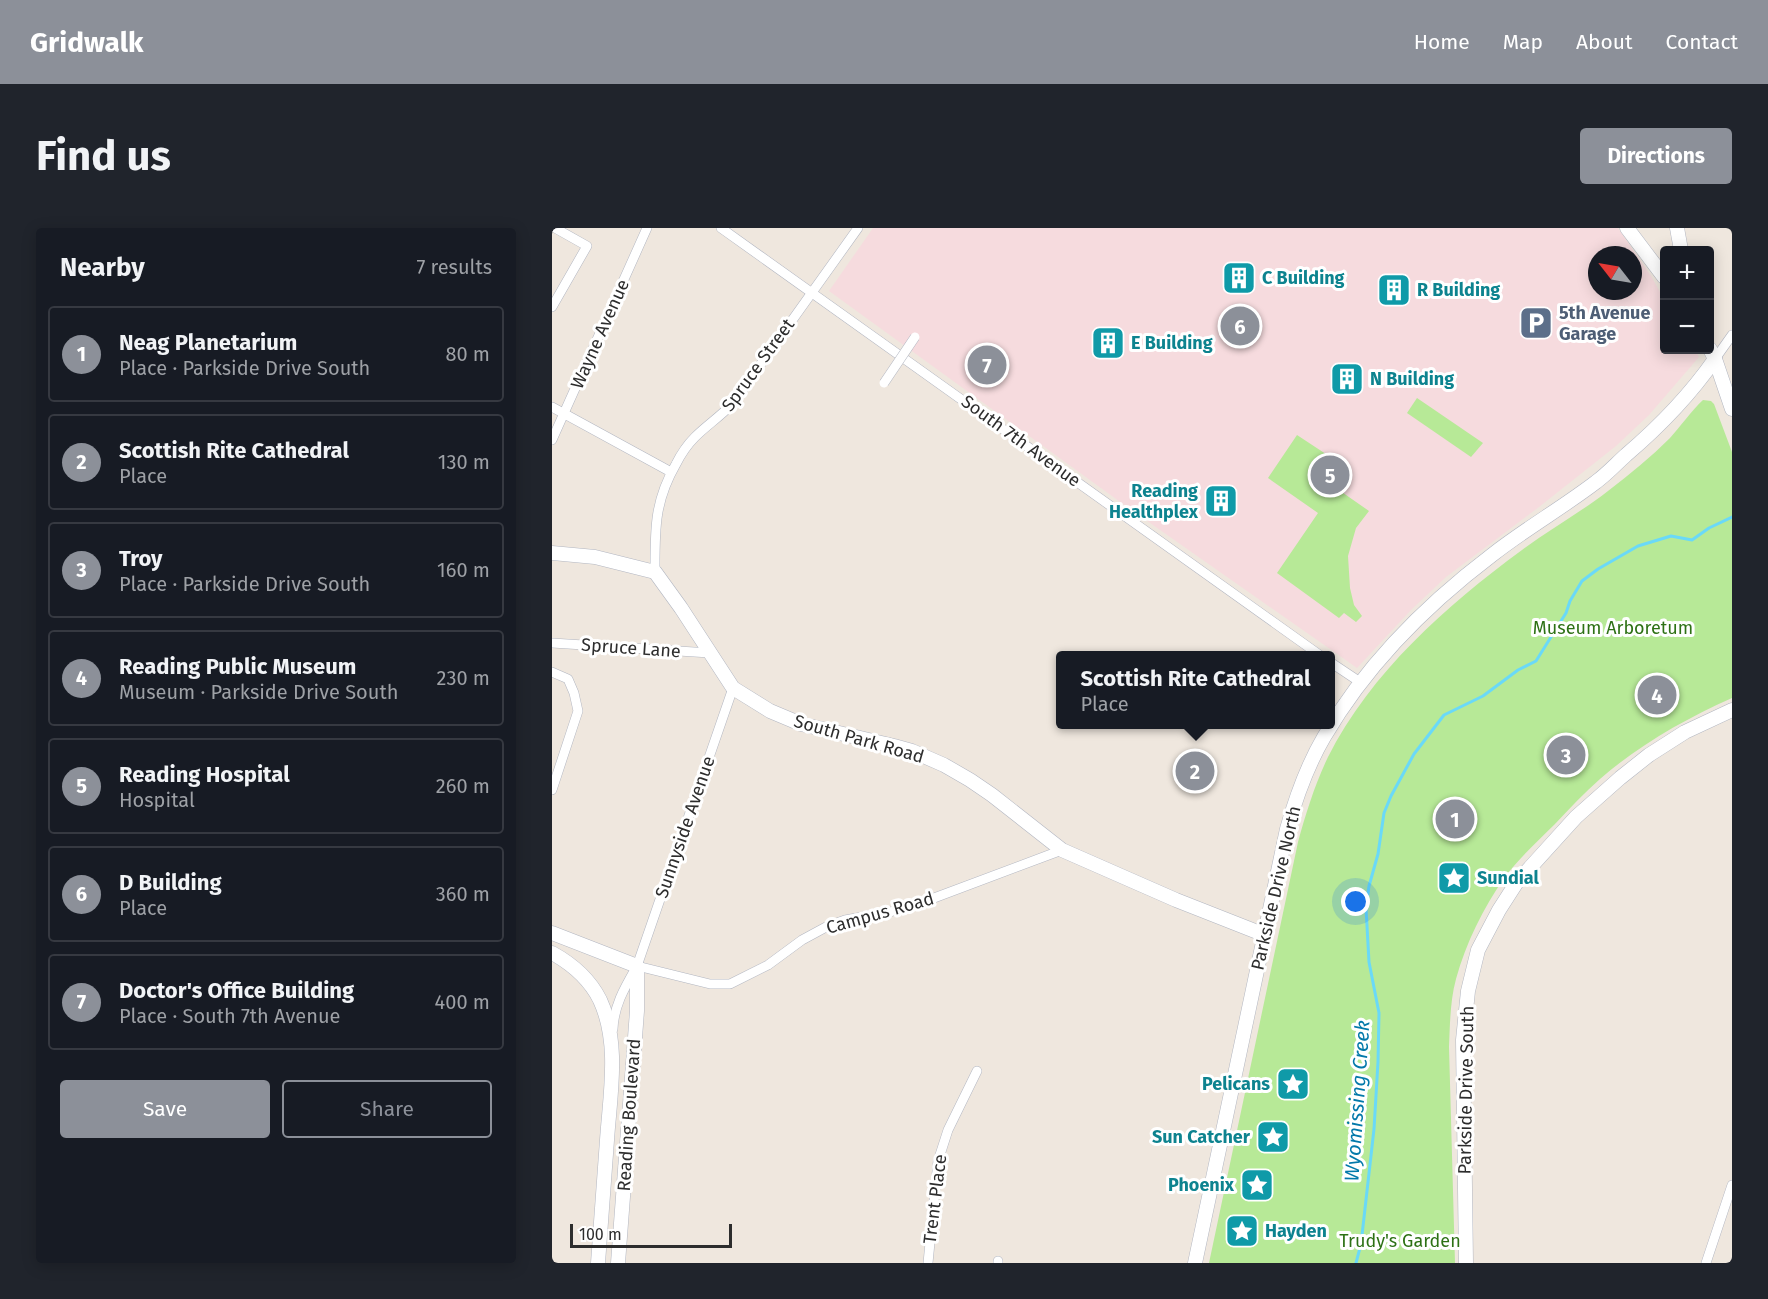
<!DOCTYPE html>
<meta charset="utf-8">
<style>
:root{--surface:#171b24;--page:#20242c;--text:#f1f3f6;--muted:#9ea1a6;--line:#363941;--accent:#8c9099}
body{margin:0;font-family:"Fira Sans",sans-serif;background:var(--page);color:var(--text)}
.controls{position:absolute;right:18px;top:18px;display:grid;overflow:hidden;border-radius:6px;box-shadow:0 3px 15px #0003}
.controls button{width:54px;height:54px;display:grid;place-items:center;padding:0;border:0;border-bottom:2px solid var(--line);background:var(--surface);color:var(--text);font:30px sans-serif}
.compass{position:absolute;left:1036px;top:18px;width:54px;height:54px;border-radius:50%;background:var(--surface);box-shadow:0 3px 15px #0003;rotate:301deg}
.scale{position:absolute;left:18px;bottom:15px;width:162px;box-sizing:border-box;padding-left:6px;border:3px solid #2d2d2d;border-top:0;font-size:16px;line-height:21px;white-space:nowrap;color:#2d2d2d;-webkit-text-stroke:4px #fff;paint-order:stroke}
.you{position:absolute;left:804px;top:674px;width:21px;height:21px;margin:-15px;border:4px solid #fff;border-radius:50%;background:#1a73e8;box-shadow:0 0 0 9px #1a73e833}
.badge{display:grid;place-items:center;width:39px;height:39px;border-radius:50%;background:var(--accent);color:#fff;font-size:20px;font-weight:700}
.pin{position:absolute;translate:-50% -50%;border:3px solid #fff;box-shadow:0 2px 6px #0006}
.popup{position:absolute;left:504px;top:423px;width:279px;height:78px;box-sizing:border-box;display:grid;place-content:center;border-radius:6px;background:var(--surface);filter:drop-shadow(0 2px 4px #0005);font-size:20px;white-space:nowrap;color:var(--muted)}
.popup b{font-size:22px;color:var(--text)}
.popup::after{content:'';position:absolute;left:50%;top:100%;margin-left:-12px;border:12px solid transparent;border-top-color:var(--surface)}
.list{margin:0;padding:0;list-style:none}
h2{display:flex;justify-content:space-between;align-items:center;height:78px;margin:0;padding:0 24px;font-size:26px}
h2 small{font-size:20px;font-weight:400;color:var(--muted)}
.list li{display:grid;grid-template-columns:39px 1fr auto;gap:18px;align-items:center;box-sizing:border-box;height:96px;margin:0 12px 12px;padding:0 12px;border:2px solid var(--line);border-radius:6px}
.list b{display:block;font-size:22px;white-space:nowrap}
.list p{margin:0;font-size:20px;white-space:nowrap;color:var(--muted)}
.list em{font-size:20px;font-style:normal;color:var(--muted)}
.actions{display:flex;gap:12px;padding:18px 24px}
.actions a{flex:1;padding:14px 0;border:2px solid var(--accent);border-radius:6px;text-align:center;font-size:21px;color:var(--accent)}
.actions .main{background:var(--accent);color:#fff}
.map{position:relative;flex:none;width:1180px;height:1035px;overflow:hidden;border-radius:6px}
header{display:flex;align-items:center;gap:36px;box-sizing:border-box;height:84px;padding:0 30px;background:var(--accent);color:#fff}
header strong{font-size:28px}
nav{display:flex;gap:33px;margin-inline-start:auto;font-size:21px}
.intro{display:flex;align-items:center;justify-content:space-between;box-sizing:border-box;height:144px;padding:0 36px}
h1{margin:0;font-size:42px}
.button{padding:15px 27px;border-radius:6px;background:var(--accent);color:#fff;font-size:21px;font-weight:700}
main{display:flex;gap:36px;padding:0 36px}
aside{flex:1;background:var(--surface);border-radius:6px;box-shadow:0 3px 15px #0003}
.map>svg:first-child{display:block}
.medical{fill:#f6dbde;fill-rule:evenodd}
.green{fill:#b7e997}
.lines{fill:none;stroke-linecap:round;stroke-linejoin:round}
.stream{stroke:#6ad9f8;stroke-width:3}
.street-casing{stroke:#b2b6c1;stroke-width:10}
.secondary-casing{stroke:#b2b6c1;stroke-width:15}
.street{stroke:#fff;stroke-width:9}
.secondary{stroke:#fff;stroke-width:14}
.street-bridge-casing{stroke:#b2b6c1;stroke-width:10;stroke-linecap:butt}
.street-bridge{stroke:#fff;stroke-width:9}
.labels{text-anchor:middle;stroke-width:6;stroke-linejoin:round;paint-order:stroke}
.culture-label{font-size:18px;font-weight:bold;fill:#0d838f;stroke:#fff;text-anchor:start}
.service-label{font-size:18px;font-weight:bold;fill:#4e5e75;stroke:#fff;text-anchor:start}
.street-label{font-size:18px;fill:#2d2d2d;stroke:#fff}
.park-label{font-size:18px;fill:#2d7115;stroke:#fff}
.water-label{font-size:20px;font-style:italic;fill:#0379aa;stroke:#fff}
</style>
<header>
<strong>Gridwalk</strong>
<nav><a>Home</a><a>Map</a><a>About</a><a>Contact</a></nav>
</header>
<div class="intro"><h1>Find us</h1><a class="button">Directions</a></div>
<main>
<aside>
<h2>Nearby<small>7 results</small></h2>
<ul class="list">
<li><span class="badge">1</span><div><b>Neag Planetarium</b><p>Place · Parkside Drive South</p></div><em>80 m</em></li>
<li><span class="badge">2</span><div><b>Scottish Rite Cathedral</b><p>Place</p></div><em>130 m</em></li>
<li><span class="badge">3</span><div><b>Troy</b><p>Place · Parkside Drive South</p></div><em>160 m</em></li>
<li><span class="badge">4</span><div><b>Reading Public Museum</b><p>Museum · Parkside Drive South</p></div><em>230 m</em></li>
<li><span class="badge">5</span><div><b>Reading Hospital</b><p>Hospital</p></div><em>260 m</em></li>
<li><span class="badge">6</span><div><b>D Building</b><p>Place</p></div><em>360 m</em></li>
<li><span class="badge">7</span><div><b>Doctor's Office Building</b><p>Place · South 7th Avenue</p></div><em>400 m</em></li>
</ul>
<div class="actions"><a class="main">Save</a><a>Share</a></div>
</aside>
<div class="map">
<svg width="1180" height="1035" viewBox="0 0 1180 1035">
<rect width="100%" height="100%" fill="#efe7de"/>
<path class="medical" d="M 321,0 L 1066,0 L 1099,48 L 1112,71 L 1112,122 L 1143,122 L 1147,129 L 1097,187 L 1064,218 L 987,279 L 894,349 L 859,382 L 805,440 L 571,276 L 277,63 ZM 1045,27 L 1081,27 L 1081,63 L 1045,63 Z"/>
<g class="green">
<path d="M 865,170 L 931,215 L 919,229 L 855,185 Z"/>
<path d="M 1151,172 L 1159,173 L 1162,176 L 1180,224 L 1180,470 C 1133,491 1087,517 1048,551 C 1032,565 1018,580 1003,596 C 986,613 967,630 953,649 C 931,680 914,715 904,751 C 898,773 898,797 897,819 L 903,1035 L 657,1035 L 746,614 C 754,585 763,556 776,529 C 819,444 894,378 970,322 C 998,301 1029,284 1056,263 C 1078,246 1099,229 1118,210 C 1129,198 1139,183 1151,172 Z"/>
<path d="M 745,207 L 786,234 L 774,253 L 817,283 L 804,300 L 796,328 L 798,360 L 802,377 L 810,388 L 804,394 L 792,385 L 787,390 L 725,345 L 766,285 L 716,250 Z"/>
</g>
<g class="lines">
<path class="stream" d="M 804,1035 L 809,1016 L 822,901 L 826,834 L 827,785 L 817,734 L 814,680 L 817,658 L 826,626 L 832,585 L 839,568 L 862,526 L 892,487 L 931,468 L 966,442 L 984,433 L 1014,385 L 1018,373 L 1030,353 L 1046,341 L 1086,318 L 1119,308 L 1140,312 L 1157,300 L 1180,289"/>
<g class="street-casing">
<g id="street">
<path d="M 169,0 L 769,428"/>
<path d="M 0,79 L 35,18 L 3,0"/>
<path d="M 1163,131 L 1180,107"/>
<path d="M 0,179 L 119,244"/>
<path d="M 0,212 L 95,0"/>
<path d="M 103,344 C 103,302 102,274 124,236 C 129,226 135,217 143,209 C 155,197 169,188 181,175 L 306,0"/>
<path d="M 0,415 L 158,425"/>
<path d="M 778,434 L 808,454"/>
<path d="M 0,444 L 16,451 L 22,465 L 26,483 L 0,562"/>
<path d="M 85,738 L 158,756 L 178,756 L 216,737 L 250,712 L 274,699 L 293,692 L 338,684 L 366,676 L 510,622"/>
<path d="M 61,801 C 62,777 73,759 85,738 L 181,460"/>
<path d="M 376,1035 L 386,933 L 396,902 L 425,843"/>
<path d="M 446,1035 L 446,1033"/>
<path d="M 1154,1035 L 1180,957"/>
</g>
</g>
<g class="secondary-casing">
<g id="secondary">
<path d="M 1075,0 L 1112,49"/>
<path d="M 1125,0 L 1129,22"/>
<path d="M 1158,121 L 1163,131 L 1180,181"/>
<path d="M 0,325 L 43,329 L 103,344 L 129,380 L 181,460 L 218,483 L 249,496 L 342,518 L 360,523 L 392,537 L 418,552 L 440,567 L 510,622 L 624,672 L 713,707"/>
<path d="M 0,705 L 85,738 L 85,783 L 66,1035"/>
<path d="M 0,725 C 20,736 38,752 48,772 C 68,815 58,867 55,912 C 52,953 49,994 46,1035"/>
<path d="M 643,1035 L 735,601 C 744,569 755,538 772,509 C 814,437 874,377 940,327 C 973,301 1010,280 1044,254 C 1055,246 1064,236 1074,227 C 1108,198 1138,167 1163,131"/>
<path d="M 914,1035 L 911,812 L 916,763 L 926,722 L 947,682 L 965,654 L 1024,589 L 1068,550 L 1097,527 L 1133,504 L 1180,482"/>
</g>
</g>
<use href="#street" class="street"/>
<use href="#secondary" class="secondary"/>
<g class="street-bridge-casing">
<path id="street-bridge" d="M 332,155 L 363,109"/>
</g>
<use href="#street-bridge" class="street-bridge"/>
</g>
<defs>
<g id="building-square" transform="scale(1.725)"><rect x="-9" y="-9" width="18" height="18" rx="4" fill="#0f9aa8" stroke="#fff"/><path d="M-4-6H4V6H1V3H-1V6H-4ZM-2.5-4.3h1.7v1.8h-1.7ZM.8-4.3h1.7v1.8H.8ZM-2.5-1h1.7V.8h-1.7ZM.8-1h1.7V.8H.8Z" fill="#fff"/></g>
<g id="parking-square" transform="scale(1.725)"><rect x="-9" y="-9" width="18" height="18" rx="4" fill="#5c6f8a" stroke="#fff"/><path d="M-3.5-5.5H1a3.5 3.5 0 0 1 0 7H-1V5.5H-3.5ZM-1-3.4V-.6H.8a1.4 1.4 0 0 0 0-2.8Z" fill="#fff"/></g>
<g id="sight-square" transform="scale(1.725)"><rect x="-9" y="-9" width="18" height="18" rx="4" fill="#0f9aa8" stroke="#fff"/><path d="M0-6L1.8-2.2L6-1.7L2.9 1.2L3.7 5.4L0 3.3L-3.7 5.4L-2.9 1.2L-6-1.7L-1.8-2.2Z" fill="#fff"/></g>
</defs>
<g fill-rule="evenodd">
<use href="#building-square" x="687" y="50"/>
<use href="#building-square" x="842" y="62"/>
<use href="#parking-square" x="984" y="95"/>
<use href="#building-square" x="556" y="115"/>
<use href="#building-square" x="795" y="151"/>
<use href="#building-square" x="669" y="273"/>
<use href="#sight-square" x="902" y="650"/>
<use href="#sight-square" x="741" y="856"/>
<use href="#sight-square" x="721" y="909"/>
<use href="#sight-square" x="705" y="957"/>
<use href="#sight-square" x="690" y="1003"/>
</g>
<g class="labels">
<g class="culture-label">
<text x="710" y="56">C Building</text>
<text x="865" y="68">R Building</text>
<text x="579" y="121">E Building</text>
<text x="818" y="157">N Building</text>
<text x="646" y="269" text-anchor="end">Reading<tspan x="646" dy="21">Healthplex</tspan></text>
<text x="925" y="656">Sundial</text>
<text x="718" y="862" text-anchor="end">Pelicans</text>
<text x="698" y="915" text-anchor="end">Sun Catcher</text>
<text x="682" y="963" text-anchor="end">Phoenix</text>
<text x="713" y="1009">Hayden</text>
</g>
<g class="service-label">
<text x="1007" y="91">5th Avenue<tspan x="1007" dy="21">Garage</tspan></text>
</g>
<g class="street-label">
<text transform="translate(48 106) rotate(-66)" y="6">Wayne Avenue</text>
<text transform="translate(206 137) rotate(-54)" y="6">Spruce Street</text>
<text transform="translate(469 213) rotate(36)" y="6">South 7th Avenue</text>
<text transform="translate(79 420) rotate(4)" y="6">Spruce Lane</text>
<text transform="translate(307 511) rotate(16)" y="6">South Park Road</text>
<text transform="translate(133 599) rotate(-71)" y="6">Sunnyside Avenue</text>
<text transform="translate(724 660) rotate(-77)" y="6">Parkside Drive North</text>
<text transform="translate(328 685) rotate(-16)" y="6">Campus Road</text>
<text transform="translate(914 862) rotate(-89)" y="6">Parkside Drive South</text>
<text transform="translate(77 887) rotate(-86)" y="6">Reading Boulevard</text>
<text transform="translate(383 971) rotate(-83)" y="6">Trent Place</text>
</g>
<g class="park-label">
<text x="1061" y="406">Museum Arboretum</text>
<text x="848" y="1019">Trudy's Garden</text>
</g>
<g class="water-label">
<text transform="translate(805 873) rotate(-86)" y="7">Wyomissing Creek</text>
</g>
</g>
</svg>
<div class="controls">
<button>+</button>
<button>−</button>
</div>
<svg class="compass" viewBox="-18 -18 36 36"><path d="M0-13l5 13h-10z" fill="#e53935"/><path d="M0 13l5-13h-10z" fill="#9ea1a6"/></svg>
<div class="scale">100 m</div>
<div class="you"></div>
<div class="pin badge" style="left:903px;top:591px">1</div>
<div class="pin badge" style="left:643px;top:543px">2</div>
<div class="popup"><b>Scottish Rite Cathedral</b>Place</div>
<div class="pin badge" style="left:1014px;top:527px">3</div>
<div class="pin badge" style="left:1105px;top:467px">4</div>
<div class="pin badge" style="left:778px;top:247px">5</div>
<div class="pin badge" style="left:688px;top:98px">6</div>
<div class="pin badge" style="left:435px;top:137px">7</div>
</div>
</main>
